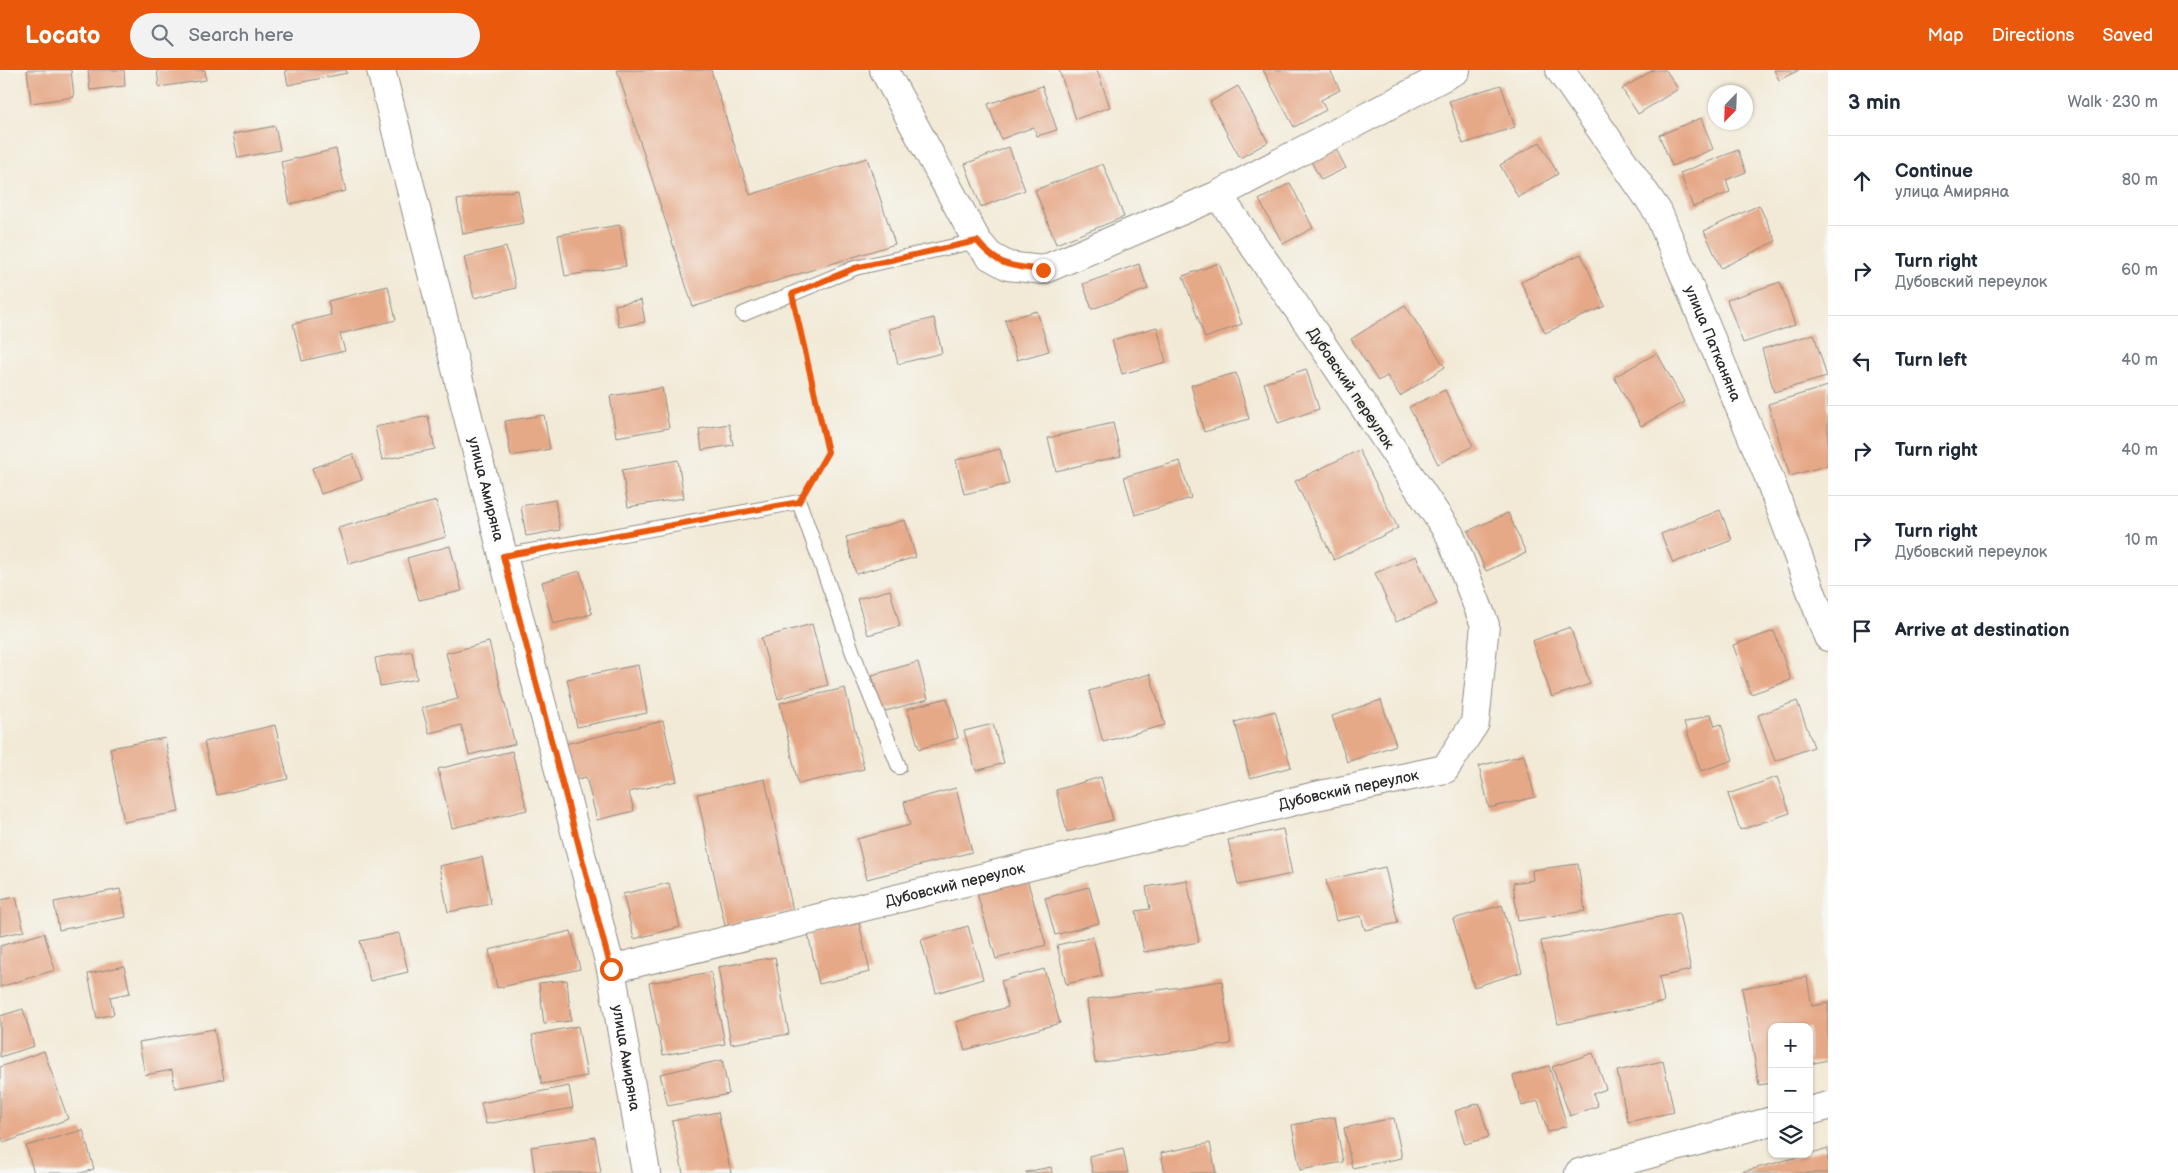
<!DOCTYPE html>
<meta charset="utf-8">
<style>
:root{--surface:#fff;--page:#f2f2f3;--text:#1f2937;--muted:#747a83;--line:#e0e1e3;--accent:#ea580c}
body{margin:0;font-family:"Balsamiq Sans",sans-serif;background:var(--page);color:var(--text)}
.controls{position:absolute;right:15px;bottom:15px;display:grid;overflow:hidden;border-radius:10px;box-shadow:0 1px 4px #0004}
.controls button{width:45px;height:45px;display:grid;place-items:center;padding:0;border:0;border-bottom:1px solid var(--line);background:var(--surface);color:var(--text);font:25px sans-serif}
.compass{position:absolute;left:1708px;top:15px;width:45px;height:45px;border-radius:50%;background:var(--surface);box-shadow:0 1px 4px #0004;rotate:203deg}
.stop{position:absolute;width:15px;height:15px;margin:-11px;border:4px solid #ea580c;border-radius:50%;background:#fff}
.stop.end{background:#ea580c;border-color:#fff;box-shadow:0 1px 5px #0008}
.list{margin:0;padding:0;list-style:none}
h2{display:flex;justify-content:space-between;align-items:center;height:65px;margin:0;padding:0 20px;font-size:21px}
h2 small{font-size:16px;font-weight:400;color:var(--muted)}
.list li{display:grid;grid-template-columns:32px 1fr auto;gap:15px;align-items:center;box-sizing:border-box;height:90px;padding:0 20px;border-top:1px solid var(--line)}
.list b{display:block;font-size:19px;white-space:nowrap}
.list p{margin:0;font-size:16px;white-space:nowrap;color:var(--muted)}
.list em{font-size:16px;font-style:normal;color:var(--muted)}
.icon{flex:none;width:28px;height:28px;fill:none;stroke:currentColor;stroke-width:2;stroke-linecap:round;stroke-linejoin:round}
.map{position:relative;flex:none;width:1828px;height:1103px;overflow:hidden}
header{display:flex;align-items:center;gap:30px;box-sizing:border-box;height:70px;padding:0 25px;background:var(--accent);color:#fff}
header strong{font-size:24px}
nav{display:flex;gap:28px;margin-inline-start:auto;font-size:18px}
.search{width:350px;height:45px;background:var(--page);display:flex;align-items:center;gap:12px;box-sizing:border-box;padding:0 18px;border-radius:28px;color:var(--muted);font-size:19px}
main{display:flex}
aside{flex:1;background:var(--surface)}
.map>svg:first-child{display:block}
.building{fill:#e6a988}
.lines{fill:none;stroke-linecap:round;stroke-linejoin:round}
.service-casing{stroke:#8e8a81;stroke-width:16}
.minor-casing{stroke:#8e8a81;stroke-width:30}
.path{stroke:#8e8a81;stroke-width:3;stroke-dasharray:1 4;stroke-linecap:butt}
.service{stroke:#fff;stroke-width:14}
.minor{stroke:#fff;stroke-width:28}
.route{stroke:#ea580c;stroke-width:6}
.labels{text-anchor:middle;stroke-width:4.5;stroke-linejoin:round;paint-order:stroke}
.street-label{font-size:15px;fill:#2b2b2b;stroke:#f6f6f2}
</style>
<header>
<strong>Locato</strong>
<div class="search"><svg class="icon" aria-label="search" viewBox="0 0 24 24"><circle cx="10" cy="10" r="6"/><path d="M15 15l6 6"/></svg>Search here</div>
<nav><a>Map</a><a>Directions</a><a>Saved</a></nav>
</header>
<main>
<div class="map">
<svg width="1828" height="1103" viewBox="0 0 1828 1103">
<rect width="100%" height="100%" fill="#f6f6f2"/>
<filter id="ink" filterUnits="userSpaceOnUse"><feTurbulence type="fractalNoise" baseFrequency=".02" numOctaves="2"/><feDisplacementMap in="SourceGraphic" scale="10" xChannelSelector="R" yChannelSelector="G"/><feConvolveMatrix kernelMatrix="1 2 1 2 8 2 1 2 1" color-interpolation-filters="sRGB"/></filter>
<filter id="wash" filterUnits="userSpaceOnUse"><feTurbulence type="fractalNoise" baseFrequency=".0096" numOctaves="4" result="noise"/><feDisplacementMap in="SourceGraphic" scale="20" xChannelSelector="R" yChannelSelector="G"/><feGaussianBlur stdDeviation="1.12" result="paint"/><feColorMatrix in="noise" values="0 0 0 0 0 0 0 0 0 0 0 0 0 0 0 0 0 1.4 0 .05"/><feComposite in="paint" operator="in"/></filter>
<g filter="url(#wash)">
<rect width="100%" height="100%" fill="#f2ead7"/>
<g id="blocks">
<g class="building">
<path d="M 27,0 L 71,0 L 74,27 L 31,33 Z"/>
<path d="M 88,0 L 124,0 L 125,16 L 90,20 Z"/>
<path d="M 157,0 L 205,0 L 206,10 L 159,17 Z"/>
<path d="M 285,0 L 346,0 L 347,3 L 288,15 Z"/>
<path d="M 617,0 L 711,0 L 750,125 L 867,88 L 895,174 L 693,237 Z"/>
<path d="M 1059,0 L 1097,0 L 1110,37 L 1076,49 Z"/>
<path d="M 1263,0 L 1330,0 L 1340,20 L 1321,30 L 1326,40 L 1294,57 Z"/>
<path d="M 1653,0 L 1666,0 L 1678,19 L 1638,44 L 1622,19 Z"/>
<path d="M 1774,0 L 1799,0 L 1779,10 Z"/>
<path d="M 1501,15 L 1515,57 L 1463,74 L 1449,31 Z"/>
<path d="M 1042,16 L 1057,60 L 1037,66 L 1034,57 L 1001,69 L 988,34 Z"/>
<path d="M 1238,16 L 1268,72 L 1240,88 L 1210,32 Z"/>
<path d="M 1701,48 L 1713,79 L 1672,96 L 1659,65 Z"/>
<path d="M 275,56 L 280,80 L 238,88 L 233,64 Z"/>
<path d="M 1331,70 L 1346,98 L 1321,110 L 1306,82 Z"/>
<path d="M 1540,72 L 1558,104 L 1518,127 L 1500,95 Z"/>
<path d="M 1009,77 L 1025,120 L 981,137 L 965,94 Z"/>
<path d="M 336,79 L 346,121 L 290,134 L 281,92 Z"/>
<path d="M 1738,80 L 1746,102 L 1726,110 L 1730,122 L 1693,137 L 1680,103 Z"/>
<path d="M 1103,94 L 1124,147 L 1056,174 L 1035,120 Z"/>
<path d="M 1290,113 L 1313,158 L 1283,174 L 1259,130 Z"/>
<path d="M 518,120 L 524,153 L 463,164 L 457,130 Z"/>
<path d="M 1759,135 L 1776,171 L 1721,198 L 1704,161 Z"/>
<path d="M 620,155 L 626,196 L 565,206 L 558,165 Z"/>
<path d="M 506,177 L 516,218 L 474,228 L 464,187 Z"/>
<path d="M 1581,184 L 1605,236 L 1545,263 L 1521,212 Z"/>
<path d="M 1219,193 L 1242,254 L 1205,268 L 1183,206 Z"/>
<path d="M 1139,194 L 1148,219 L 1092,239 L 1083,214 Z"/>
<path d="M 1780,212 L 1795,255 L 1743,273 L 1727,230 Z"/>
<path d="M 388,216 L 396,250 L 340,264 L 345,281 L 302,291 L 293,254 L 331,245 L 328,231 Z"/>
<path d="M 641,230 L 645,252 L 619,257 L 615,235 Z"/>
<path d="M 1405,235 L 1445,297 L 1400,326 L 1387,306 L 1378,311 L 1351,269 Z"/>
<path d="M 1037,241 L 1049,281 L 1017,290 L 1005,250 Z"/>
<path d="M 934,248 L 942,283 L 898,294 L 889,259 Z"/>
<path d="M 1157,257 L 1166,292 L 1122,304 L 1112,270 Z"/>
<path d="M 1814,264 L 1827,307 L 1774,322 L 1762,279 Z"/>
<path d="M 1657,283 L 1684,332 L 1641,356 L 1614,307 Z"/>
<path d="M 1306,299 L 1319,339 L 1278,353 L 1264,313 Z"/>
<path d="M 1236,303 L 1249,349 L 1204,362 L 1191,315 Z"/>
<path d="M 1828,316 L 1828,395 L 1790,406 L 1768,334 Z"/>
<path d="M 662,318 L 669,358 L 616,367 L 610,326 Z"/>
<path d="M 1445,320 L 1473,376 L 1438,394 L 1409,337 Z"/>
<path d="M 544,345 L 550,379 L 511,386 L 505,351 Z"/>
<path d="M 428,346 L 435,379 L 382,390 L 375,357 Z"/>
<path d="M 1113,353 L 1121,386 L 1056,401 L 1048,368 Z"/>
<path d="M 729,354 L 733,375 L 702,380 L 699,359 Z"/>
<path d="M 1000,379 L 1009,414 L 964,424 L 956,390 Z"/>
<path d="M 1359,380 L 1398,458 L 1334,490 L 1295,411 Z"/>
<path d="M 353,384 L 362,410 L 321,424 L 312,398 Z"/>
<path d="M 678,390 L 684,428 L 628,437 L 622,400 Z"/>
<path d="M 1180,391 L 1191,428 L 1135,445 L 1124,407 Z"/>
<path d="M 555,430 L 560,460 L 526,466 L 521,436 Z"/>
<path d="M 436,431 L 446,467 L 349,494 L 338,458 Z"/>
<path d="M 1720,440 L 1732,470 L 1673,493 L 1661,464 Z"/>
<path d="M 1508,443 L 1526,483 L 1486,501 L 1468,461 Z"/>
<path d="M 905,450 L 916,487 L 856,504 L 846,467 Z"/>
<path d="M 450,476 L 462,521 L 419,530 L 407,488 Z"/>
<path d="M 1416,486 L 1437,534 L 1396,552 L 1375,503 Z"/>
<path d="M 580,501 L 592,544 L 553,554 L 542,512 Z"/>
<path d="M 890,520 L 900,556 L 868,565 L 857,529 Z"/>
<path d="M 812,554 L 828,615 L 778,629 L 761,568 Z"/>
<path d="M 1570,557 L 1590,614 L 1552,627 L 1532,571 Z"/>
<path d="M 1774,561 L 1791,610 L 1751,624 L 1733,575 Z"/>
<path d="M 489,572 L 515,674 L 469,685 L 461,655 L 429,663 L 422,638 L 458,629 L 446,583 Z"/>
<path d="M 412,581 L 417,609 L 380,616 L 375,588 Z"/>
<path d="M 918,592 L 928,629 L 882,642 L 872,605 Z"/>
<path d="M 638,595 L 647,643 L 577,657 L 567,609 Z"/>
<path d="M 1150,604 L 1165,655 L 1103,672 L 1089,621 Z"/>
<path d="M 845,618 L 864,699 L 798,714 L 780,633 Z"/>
<path d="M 947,628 L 958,668 L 919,679 L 907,639 Z"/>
<path d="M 1381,630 L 1396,675 L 1347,692 L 1332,646 Z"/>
<path d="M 1797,631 L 1814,677 L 1775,691 L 1758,645 Z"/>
<path d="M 1275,641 L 1291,697 L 1250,708 L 1235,652 Z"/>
<path d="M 1711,644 L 1715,656 L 1721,654 L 1733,690 L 1701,701 L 1684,653 Z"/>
<path d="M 663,651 L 677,711 L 629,722 L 634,741 L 597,750 L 586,707 L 574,710 L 565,674 Z"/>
<path d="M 993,654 L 1004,693 L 976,701 L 964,661 Z"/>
<path d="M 275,655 L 288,709 L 217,725 L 204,672 Z"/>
<path d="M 165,668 L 179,742 L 124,752 L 110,678 Z"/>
<path d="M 512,681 L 527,740 L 452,758 L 438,699 Z"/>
<path d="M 1524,685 L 1535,727 L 1489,738 L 1479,696 Z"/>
<path d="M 1101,707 L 1113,750 L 1067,762 L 1056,720 Z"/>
<path d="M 1777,707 L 1790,743 L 1740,760 L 1728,724 Z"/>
<path d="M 765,709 L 793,841 L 725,856 L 697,724 Z"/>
<path d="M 956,718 L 972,782 L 867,809 L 857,769 L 910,755 L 904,732 Z"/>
<path d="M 1283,759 L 1292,804 L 1238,815 L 1228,770 Z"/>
<path d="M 482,787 L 491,834 L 448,842 L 439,796 Z"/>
<path d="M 1578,794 L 1585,841 L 1518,851 L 1513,813 L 1533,810 L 1532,800 Z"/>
<path d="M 1385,797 L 1398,853 L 1365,860 L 1361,846 L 1336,851 L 1326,810 Z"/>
<path d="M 1027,809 L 1046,875 L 996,889 L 977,823 Z"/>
<path d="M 1187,810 L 1199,872 L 1144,882 L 1136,841 L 1150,839 L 1146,817 Z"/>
<path d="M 669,813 L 680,857 L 634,869 L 623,824 Z"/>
<path d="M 1089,817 L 1099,853 L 1055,865 L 1045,828 Z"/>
<path d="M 120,819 L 126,847 L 59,860 L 54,832 Z"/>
<path d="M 16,827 L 24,861 L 0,866 L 0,830 Z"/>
<path d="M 1502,835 L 1522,902 L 1474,917 L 1453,849 Z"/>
<path d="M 1679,843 L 1691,900 L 1659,907 L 1664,932 L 1558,954 L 1541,871 Z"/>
<path d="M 859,853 L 870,902 L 819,914 L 808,864 Z"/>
<path d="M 968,856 L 983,909 L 936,923 L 921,870 Z"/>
<path d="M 571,861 L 580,899 L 497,918 L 489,880 Z"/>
<path d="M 44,863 L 55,900 L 0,917 L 0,876 Z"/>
<path d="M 399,863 L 408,902 L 370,911 L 360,871 Z"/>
<path d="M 1093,867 L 1102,906 L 1066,914 L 1057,875 Z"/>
<path d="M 775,887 L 789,964 L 731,974 L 718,897 Z"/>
<path d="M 124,896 L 130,923 L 110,927 L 114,944 L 97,948 L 88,904 Z"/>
<path d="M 1044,899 L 1060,953 L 965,980 L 956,952 L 1008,937 L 1001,911 Z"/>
<path d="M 711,902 L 725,974 L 663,985 L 649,913 Z"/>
<path d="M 1807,907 L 1812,936 L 1828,933 L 1828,990 L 1809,994 L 1809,957 L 1772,957 L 1772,1013 L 1759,1015 L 1742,918 Z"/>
<path d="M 567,910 L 571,951 L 544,954 L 539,913 Z"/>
<path d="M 1222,911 L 1231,974 L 1095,993 L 1087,930 Z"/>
<path d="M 23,939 L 34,976 L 0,987 L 0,946 Z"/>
<path d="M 578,956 L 587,1006 L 542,1014 L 532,965 Z"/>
<path d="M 214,959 L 224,1009 L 175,1018 L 172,1000 L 145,1005 L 139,972 Z"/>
<path d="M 44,981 L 68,1049 L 4,1073 L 0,1062 L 0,997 Z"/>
<path d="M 1593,983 L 1606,1019 L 1593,1024 L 1598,1036 L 1570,1046 L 1552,997 Z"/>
<path d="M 722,990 L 729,1024 L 668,1036 L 660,1004 Z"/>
<path d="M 1663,991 L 1674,1042 L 1628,1052 L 1617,1001 Z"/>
<path d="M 1549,996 L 1567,1056 L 1548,1062 L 1538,1031 L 1522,1036 L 1513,1006 Z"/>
<path d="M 569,1016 L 573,1038 L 486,1054 L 481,1033 Z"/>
<path d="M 1479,1033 L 1489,1067 L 1465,1074 L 1455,1041 Z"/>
<path d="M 718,1042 L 731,1103 L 683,1103 L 672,1051 Z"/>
<path d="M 1335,1047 L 1343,1092 L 1300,1100 L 1292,1055 Z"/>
<path d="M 1394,1048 L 1402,1088 L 1352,1098 L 1344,1058 Z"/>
<path d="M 83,1060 L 94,1099 L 81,1103 L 34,1103 L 26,1076 Z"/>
<path d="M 595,1067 L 601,1103 L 535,1103 L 531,1077 Z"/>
<path d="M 1210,1073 L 1216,1103 L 1165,1103 L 1161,1083 Z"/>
<path d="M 1123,1078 L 1128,1103 L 1093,1103 L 1089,1086 Z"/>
<path d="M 1828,1078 L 1828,1103 L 1738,1103 L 1809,1084 Z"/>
<path d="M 1051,1097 L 1052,1103 L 1026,1103 L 1026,1102 Z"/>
</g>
</g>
</g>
<g filter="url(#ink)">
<use href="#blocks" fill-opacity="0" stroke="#8e8a81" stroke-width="1"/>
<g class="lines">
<g class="service-casing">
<g id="service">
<path d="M 743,244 L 855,198 L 977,171"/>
<path d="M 503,486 L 799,432 L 853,583 L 899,697"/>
</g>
</g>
<g class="minor-casing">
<g id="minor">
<path id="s1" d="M 381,0 L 503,486 L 611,899 L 646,1103"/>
<path d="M 884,0 L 977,171 L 990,186 L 1008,196 L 1043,200 L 1218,125 L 1456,0"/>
<path id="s2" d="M 1560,0 L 1658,142 L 1768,405 L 1828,567"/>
<path id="s3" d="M 611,899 L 1311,727 L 1445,699 L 1475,653 L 1485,555 L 1450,465 L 1305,249 L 1218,125"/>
<path d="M 1809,1041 L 1828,1036"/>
<path d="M 1579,1103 L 1772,1051"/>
</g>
</g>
<path class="path" d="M 797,249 L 828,382 L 811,412"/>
<use href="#service" class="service"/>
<use href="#minor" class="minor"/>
</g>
</g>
<g class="lines" filter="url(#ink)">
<path class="route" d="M 611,899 L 503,486 L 799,432 L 828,382 L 792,224 L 855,198 L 977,171 C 999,197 1011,196 1043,200"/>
</g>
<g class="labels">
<g class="street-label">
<text dy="5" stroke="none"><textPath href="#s2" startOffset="315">улица Патканяна</textPath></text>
<text transform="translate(1351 318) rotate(56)" y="5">Дубовский переулок</text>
<text dy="5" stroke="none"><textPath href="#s1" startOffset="432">улица Амиряна</textPath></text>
<text dy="5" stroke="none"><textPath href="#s3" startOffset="759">Дубовский переулок</textPath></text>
<text dy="5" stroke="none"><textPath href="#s3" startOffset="354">Дубовский переулок</textPath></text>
<text dy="5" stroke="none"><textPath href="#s1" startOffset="1018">улица Амиряна</textPath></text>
</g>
</g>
</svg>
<div class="controls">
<button>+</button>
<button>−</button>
<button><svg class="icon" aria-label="layers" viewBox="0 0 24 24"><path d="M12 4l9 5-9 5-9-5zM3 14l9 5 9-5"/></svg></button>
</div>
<svg class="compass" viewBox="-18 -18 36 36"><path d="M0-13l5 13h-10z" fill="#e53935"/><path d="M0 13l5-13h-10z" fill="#747a83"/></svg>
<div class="stop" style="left:611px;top:899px"></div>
<div class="stop end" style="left:1043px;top:200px"></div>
</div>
<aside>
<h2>3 min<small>Walk · 230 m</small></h2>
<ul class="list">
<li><svg class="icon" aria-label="ahead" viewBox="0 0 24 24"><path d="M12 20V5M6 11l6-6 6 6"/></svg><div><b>Continue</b><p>улица Амиряна</p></div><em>80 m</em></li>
<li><svg class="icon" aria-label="right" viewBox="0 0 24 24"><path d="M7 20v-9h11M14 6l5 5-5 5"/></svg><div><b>Turn right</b><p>Дубовский переулок</p></div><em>60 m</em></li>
<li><svg class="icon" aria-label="left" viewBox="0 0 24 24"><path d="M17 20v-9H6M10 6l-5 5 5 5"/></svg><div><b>Turn left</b></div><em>40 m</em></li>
<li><svg class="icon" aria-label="right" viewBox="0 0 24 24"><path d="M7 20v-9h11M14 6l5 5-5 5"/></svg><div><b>Turn right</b></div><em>40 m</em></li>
<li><svg class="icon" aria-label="right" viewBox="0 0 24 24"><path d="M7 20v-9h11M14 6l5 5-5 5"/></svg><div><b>Turn right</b><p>Дубовский переулок</p></div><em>10 m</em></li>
<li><svg class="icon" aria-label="arrive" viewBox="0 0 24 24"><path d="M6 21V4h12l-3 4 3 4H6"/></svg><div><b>Arrive at destination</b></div></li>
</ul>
</aside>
</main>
